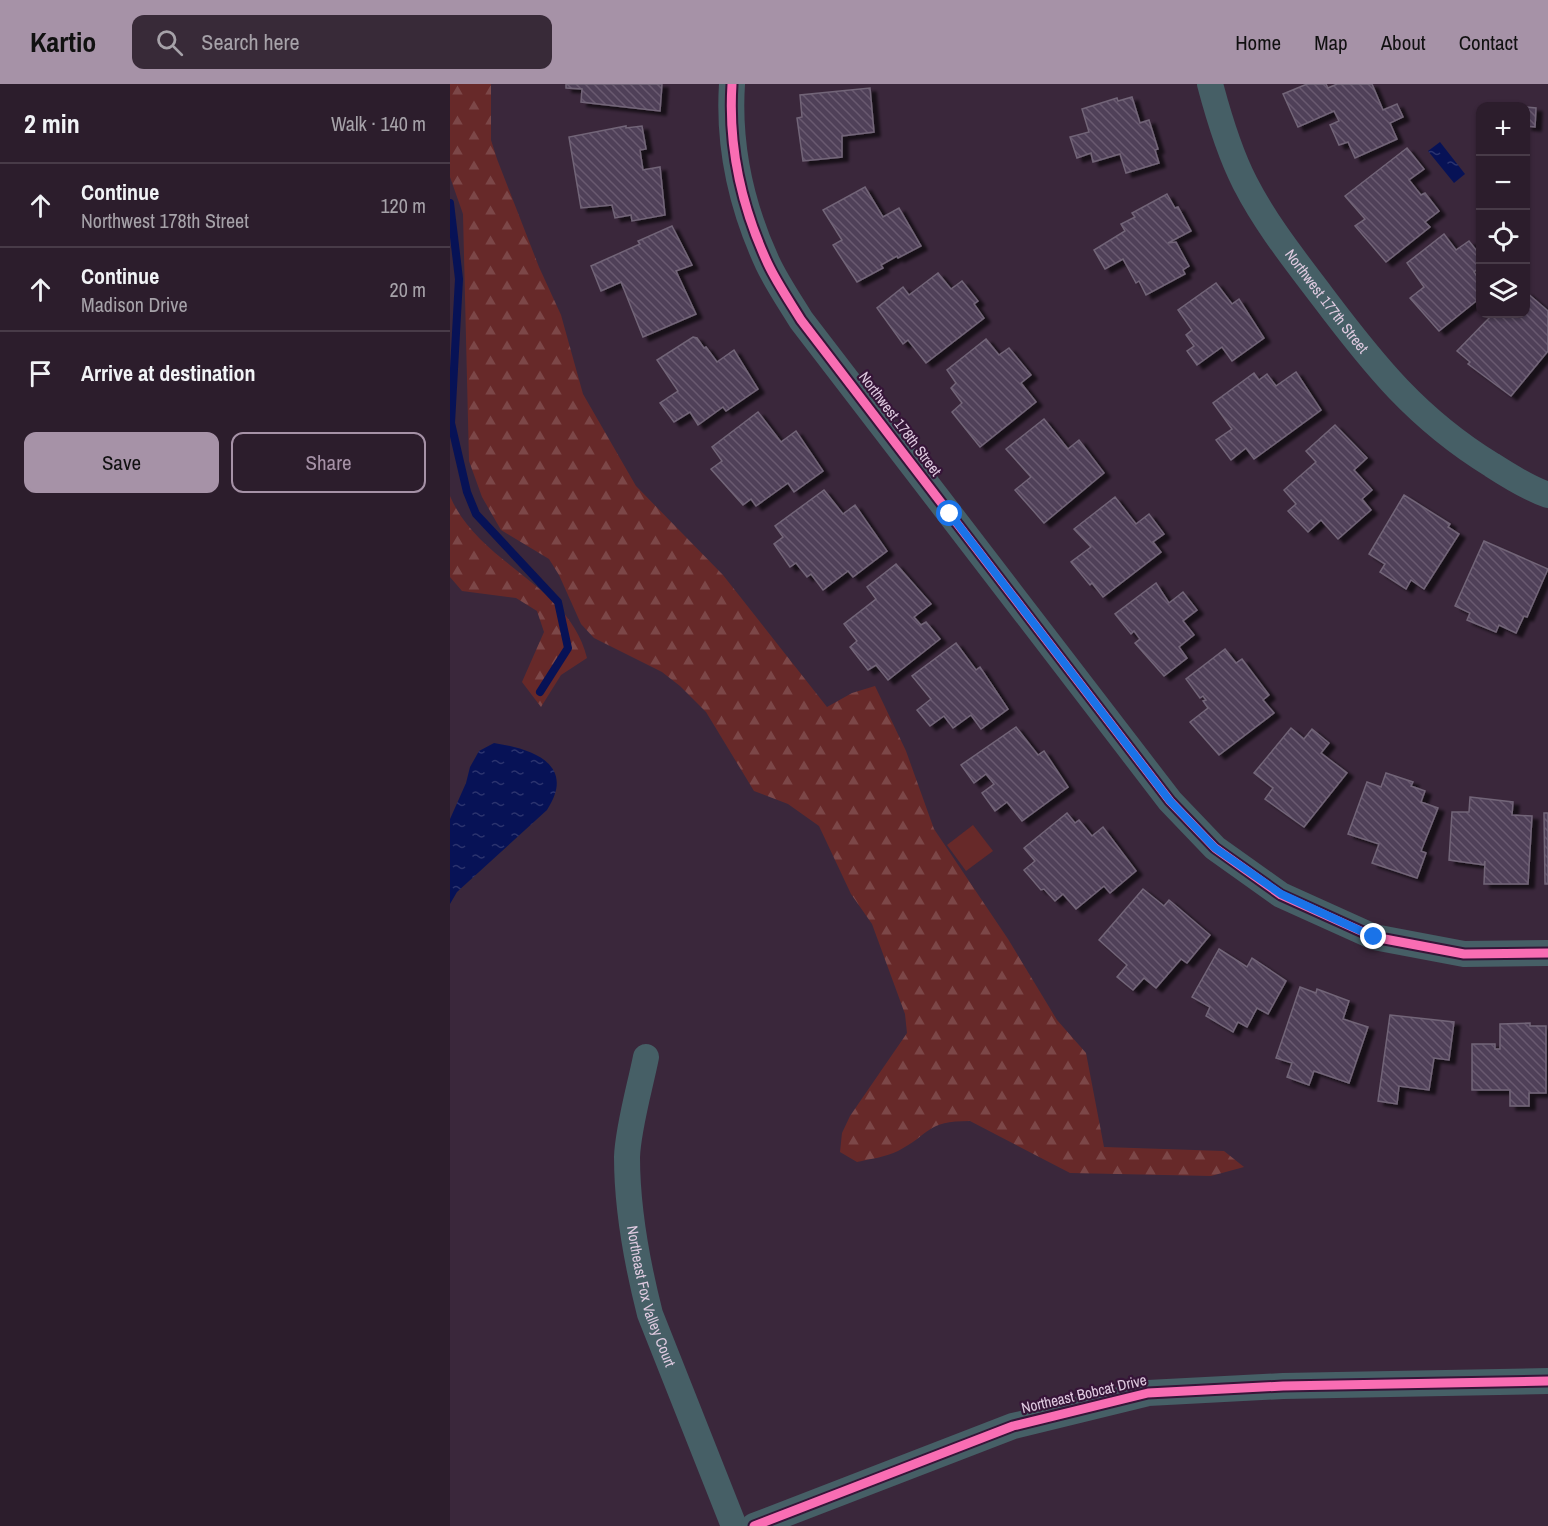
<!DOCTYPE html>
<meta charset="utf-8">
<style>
:root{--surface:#2c1d2c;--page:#382a38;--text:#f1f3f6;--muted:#a6a2a9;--line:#483b48;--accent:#a692a7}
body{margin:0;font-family:"Archivo Narrow",sans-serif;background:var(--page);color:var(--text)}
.controls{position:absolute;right:18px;top:18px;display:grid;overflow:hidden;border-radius:12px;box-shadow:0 2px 4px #0004}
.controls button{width:54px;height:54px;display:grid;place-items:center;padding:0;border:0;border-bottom:2px solid var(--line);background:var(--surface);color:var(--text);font:30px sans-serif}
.stop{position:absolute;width:18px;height:18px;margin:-14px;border:4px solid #1a73e8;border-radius:50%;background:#fff}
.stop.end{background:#1a73e8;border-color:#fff;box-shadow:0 2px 6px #0008}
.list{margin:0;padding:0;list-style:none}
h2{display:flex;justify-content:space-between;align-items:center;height:78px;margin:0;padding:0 24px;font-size:26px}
h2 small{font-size:20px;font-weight:400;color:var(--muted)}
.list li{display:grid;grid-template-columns:39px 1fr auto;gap:18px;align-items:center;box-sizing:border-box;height:84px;padding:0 24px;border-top:2px solid var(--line)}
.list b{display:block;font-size:22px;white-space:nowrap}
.list p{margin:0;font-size:20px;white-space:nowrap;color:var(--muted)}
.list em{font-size:20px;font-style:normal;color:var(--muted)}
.actions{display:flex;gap:12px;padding:18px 24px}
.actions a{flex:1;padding:14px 0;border:2px solid var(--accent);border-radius:12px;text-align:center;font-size:21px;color:var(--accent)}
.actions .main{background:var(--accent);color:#111}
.icon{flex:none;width:33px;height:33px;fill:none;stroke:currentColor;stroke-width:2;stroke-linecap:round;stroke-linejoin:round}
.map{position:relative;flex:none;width:1098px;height:1442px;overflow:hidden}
header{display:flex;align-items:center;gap:36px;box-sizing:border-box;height:84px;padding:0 30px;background:var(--accent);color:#111}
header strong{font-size:28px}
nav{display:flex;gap:33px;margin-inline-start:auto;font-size:21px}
.search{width:420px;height:54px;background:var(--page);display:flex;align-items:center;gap:15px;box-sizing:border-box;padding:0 21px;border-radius:12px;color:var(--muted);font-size:22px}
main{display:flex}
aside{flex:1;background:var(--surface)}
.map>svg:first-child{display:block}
.forest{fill:url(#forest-firs)}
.green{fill:#672929}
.water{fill:url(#water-ripples)}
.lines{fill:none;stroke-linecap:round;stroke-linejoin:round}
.stream{stroke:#071256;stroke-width:8}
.building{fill:url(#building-back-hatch);stroke:#726578;stroke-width:1.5;filter:url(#shadow)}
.street{stroke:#465f66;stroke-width:26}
.cycleway-casing{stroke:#361538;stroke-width:13}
.cycleway{stroke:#f96db3;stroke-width:9}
.route{stroke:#1a73e8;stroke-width:8}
.labels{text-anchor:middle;stroke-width:4.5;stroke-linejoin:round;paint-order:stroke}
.street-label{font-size:15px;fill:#e0cbe1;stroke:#361538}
</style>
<header>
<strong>Kartio</strong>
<div class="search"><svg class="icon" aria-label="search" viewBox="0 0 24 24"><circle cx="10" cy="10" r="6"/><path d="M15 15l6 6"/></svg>Search here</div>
<nav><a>Home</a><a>Map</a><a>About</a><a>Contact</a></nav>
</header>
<main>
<aside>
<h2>2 min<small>Walk · 140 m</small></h2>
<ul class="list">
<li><svg class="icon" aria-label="ahead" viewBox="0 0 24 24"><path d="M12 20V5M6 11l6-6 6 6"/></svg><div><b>Continue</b><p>Northwest 178th Street</p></div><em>120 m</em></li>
<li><svg class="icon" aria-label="ahead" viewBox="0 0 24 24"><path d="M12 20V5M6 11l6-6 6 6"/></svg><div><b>Continue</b><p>Madison Drive</p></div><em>20 m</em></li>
<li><svg class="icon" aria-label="arrive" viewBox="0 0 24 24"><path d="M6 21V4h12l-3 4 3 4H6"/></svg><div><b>Arrive at destination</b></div></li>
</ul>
<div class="actions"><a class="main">Save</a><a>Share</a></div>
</aside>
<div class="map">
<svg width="1098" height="1442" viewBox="0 0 1098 1442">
<defs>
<pattern id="forest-firs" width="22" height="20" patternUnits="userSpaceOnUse" patternTransform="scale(1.5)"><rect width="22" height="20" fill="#672929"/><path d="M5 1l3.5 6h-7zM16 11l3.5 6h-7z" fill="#7c4748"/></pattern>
<pattern id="water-ripples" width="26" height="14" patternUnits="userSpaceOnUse" patternTransform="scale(1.5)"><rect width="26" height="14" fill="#071256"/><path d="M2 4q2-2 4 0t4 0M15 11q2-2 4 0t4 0" fill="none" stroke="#2b336e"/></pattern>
<pattern id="building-back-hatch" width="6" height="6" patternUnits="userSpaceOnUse" patternTransform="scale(1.5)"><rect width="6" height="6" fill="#504058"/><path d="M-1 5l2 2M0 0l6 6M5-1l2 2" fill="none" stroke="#695a70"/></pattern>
<filter id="shadow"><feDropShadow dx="6" dy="4" stdDeviation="1.5" flood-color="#0009"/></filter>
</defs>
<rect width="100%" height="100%" fill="#3a273b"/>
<g class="forest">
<path d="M 0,0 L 41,0 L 41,56 L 47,75 L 89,183 L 111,231 L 133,310 L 186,402 L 273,491 L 377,623 L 402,609 L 425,602 L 456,667 L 484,745 L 558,855 L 607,936 L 636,969 L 654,1063 L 774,1067 L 794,1083 L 761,1092 L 620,1089 L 520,1037 C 475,1037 481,1050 448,1067 C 436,1073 420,1075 407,1078 L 390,1068 L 392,1049 L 400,1032 L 457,949 L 455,930 L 422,840 L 401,810 L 369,742 L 338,720 L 304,707 L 256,628 L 230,602 L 212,588 L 144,554 L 131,540 L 109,491 L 99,475 L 51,446 L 32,413 L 19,377 L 13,130 L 0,93 Z"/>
<path d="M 0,412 C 29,481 119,500 137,574 L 111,591 L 91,623 L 72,598 L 94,548 L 87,527 L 66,514 L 12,507 L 0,493 Z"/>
</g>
<path class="green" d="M 523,741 L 543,767 L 516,787 L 497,761 Z"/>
<g class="water">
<path d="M 990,58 L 1015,90 L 1004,99 L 978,67 Z"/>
<path d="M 44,659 C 82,665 127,680 97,726 L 7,808 L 0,820 L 0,735 L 16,699 L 20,683 L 29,667 Z"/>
</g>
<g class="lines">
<path class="stream" d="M 0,119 L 9,195 L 1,339 L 17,408 L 26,430 L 108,518 L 118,564 L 90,608"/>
</g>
<g class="building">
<path d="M 116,0 L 212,0 L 210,27 L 131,18 L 132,5 L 116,4 Z"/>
<path d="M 857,0 L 876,0 L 878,4 L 887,0 L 922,0 L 933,26 L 947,20 L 953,33 L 940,39 L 947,55 L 905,74 L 898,58 L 889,61 L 880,41 L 889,37 L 884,27 L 848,43 L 833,10 Z"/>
<path d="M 420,4 L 424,48 L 392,52 L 392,73 L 353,77 L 347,34 L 352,33 L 350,11 Z"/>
<path d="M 682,13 L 690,39 L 699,36 L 708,65 L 705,66 L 709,79 L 676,89 L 670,70 L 643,78 L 641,69 L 627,74 L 620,53 L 639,48 L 632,25 L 667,14 L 668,17 Z"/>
<path d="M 1076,23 L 1086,24 L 1085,43 L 1076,42 Z"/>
<path d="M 176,42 L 176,44 L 192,42 L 196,65 L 190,66 L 193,86 L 210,83 L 215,131 L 182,137 L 181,131 L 165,134 L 162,121 L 131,124 L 119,53 Z"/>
<path d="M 957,64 L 974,85 L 959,96 L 971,111 L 975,109 L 989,127 L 975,138 L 980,143 L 936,178 L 905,142 L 915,135 L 895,112 Z"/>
<path d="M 415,103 L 433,133 L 449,124 L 471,162 L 448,174 L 447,172 L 431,181 L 433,184 L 407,198 L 383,161 L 392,156 L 373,126 Z"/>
<path d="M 717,110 L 725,124 L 728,123 L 741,147 L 718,159 L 726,158 L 739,182 L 733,186 L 735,190 L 696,211 L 689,197 L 686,199 L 673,175 L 655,185 L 644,166 L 675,147 L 671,140 L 685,133 L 682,129 Z"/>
<path d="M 222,142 L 242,181 L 226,187 L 246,230 L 193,253 L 171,198 L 151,207 L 141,182 L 190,160 L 188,157 Z"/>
<path d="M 994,150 L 1006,166 L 1019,157 L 1030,171 L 1030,183 L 1024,188 L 1030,197 L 1030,214 L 989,247 L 960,214 L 974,203 L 957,179 Z"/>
<path d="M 488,189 L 501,205 L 512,197 L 528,217 L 524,220 L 534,234 L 476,279 L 458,256 L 453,260 L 427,224 L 453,203 L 459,211 Z"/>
<path d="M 766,199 L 782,220 L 789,215 L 814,254 L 782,277 L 772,263 L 747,281 L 737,267 L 744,262 L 736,251 L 742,246 L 728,226 Z"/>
<path d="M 1076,208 L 1098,227 L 1098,267 L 1061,312 L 1018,280 L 1020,278 L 1007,267 L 1043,230 L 1076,230 Z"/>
<path d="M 243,253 L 247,254 L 254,264 L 256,263 L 267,278 L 284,266 L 308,305 L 276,327 L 273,323 L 248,341 L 240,328 L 224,338 L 210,319 L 228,307 L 207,276 Z"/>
<path d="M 536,255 L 549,271 L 559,264 L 581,291 L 571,299 L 586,318 L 530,363 L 502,328 L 512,319 L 501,304 L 506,299 L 497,286 Z"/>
<path d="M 846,288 L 871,326 L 804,375 L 796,364 L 781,376 L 766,356 L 782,345 L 763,319 L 804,289 L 809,296 L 817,290 L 826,302 Z"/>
<path d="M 308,328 L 331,358 L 346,347 L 373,387 L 344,408 L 338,399 L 306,422 L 301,415 L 293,421 L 261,385 L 272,377 L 262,363 Z"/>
<path d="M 594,335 L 618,365 L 629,356 L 654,389 L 594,439 L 565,406 L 581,393 L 556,365 Z"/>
<path d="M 885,341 L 917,374 L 904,386 L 922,406 L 912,415 L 921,426 L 888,455 L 871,436 L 858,448 L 838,427 L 846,420 L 834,406 L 866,378 L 856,367 Z"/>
<path d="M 374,406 L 393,430 L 405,421 L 437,467 L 403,493 L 398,487 L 373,506 L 361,490 L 357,493 L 346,479 L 340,483 L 324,460 L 333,453 L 325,442 Z"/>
<path d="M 954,411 L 1000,440 L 998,443 L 1009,450 L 974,505 L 961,496 L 956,505 L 930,488 L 935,480 L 919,470 Z"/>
<path d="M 665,413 L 686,440 L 699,430 L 714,450 L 703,458 L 711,468 L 653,513 L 642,499 L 640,501 L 621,478 L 641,463 L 624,445 Z"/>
<path d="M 1034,457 L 1098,485 L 1077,533 L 1074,532 L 1066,549 L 1049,541 L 1046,548 L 1017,536 L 1020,529 L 1005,522 Z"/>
<path d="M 446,480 L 481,520 L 464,533 L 471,541 L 476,538 L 490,555 L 438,596 L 426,581 L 418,586 L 400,563 L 407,557 L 394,540 L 426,515 L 417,503 Z"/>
<path d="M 706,499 L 719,519 L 733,508 L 747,526 L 733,537 L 744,551 L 729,563 L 737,574 L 714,592 L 685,559 L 690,555 L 684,547 L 681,550 L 665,530 Z"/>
<path d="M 506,559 L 526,586 L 530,583 L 558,625 L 531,645 L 521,631 L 503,644 L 494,632 L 480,642 L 467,626 L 481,615 L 462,592 Z"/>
<path d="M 775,565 L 786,579 L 792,575 L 819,611 L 813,616 L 824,629 L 769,671 L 740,638 L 758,624 L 753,617 L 756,616 L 753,612 L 750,614 L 736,595 Z"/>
<path d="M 566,643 L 588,671 L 594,667 L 618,703 L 572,737 L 557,718 L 545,727 L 532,709 L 544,700 L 536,690 L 524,699 L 511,681 Z"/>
<path d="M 841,644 L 854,655 L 862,645 L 879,659 L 871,669 L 897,689 L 854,743 L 815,715 L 823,704 L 804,689 Z"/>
<path d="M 936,689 L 963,698 L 961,702 L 975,707 L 971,718 L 988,724 L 971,767 L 976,769 L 967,794 L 922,779 L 929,760 L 898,750 L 917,698 L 931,703 Z"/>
<path d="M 1020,713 L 1063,718 L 1062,731 L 1082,732 L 1078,800 L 1034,800 L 1035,777 L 1034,781 L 999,776 L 1002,728 L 1019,728 Z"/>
<path d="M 617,729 L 625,739 L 629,736 L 642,752 L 653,743 L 686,787 L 660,809 L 654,802 L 626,825 L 613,810 L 605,817 L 594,805 L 591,806 L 574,786 L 585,777 L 574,764 Z"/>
<path d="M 1094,729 L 1098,729 L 1098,800 L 1095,800 Z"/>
<path d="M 693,805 L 714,822 L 719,816 L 760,851 L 737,879 L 731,875 L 706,904 L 694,894 L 683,906 L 667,893 L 677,881 L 649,856 Z"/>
<path d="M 769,865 L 797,883 L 802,874 L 836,897 L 818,930 L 807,924 L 797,943 L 788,938 L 783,948 L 756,932 L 760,923 L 742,913 Z"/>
<path d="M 850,903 L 866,909 L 867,905 L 899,917 L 893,935 L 918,943 L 899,999 L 864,987 L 859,1001 L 837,993 L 842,979 L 826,974 Z"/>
<path d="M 940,931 L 1004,938 L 999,976 L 984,974 L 979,1006 L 949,1002 L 947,1020 L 928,1017 Z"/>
<path d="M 1080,939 L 1080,942 L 1096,942 L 1096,1009 L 1079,1009 L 1079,1022 L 1060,1022 L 1060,1006 L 1022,1006 L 1022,960 L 1045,960 L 1045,965 L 1050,965 L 1050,940 Z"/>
</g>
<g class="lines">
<g class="street">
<path d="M 282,0 C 278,62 292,124 318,180 C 327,199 340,218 351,236 L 720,717 L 765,764 L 831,811 L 924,853 L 1014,870 L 1098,869"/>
<path id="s1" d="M 760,0 C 769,34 779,68 795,99 C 816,140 844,175 872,212 C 924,281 967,335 1042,381 C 1059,392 1078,404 1098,411"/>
<path id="s2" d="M 196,973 C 190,1003 178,1044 177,1073 C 177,1126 187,1179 200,1230 L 284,1442"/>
<path d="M 304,1442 L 563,1342 L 698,1309 L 833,1302 L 1098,1297"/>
</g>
<g class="cycleway-casing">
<g id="cycleway">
<path d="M 282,0 C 278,62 292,124 318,180 C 327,199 340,218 351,236 L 720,717 L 765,764 L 831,811 L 924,853 L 1014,870 L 1098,869"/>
<path d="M 304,1442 L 563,1342 L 698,1309 L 833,1302 L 1098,1297"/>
</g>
</g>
<use href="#cycleway" class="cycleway"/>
</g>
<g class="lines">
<path class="route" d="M 500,430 L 720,717 L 765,764 L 831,810 L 924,853"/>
</g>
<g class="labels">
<g class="street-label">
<text dy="5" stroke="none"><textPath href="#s1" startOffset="249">Northwest 177th Street</textPath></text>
<text transform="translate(450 340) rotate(53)" y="5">Northwest 178th Street</text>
<text dy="5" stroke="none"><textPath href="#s2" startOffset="244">Northeast Fox Valley Court</textPath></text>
<text transform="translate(634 1310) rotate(-13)" y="5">Northeast Bobcat Drive</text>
</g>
</g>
</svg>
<div class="controls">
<button>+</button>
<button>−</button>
<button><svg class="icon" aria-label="locate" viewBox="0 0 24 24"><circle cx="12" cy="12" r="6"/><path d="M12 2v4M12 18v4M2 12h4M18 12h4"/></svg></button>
<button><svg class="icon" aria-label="layers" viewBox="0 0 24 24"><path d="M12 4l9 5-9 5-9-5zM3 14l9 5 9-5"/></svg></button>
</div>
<div class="stop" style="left:500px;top:430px"></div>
<div class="stop end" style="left:924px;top:853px"></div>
</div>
</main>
